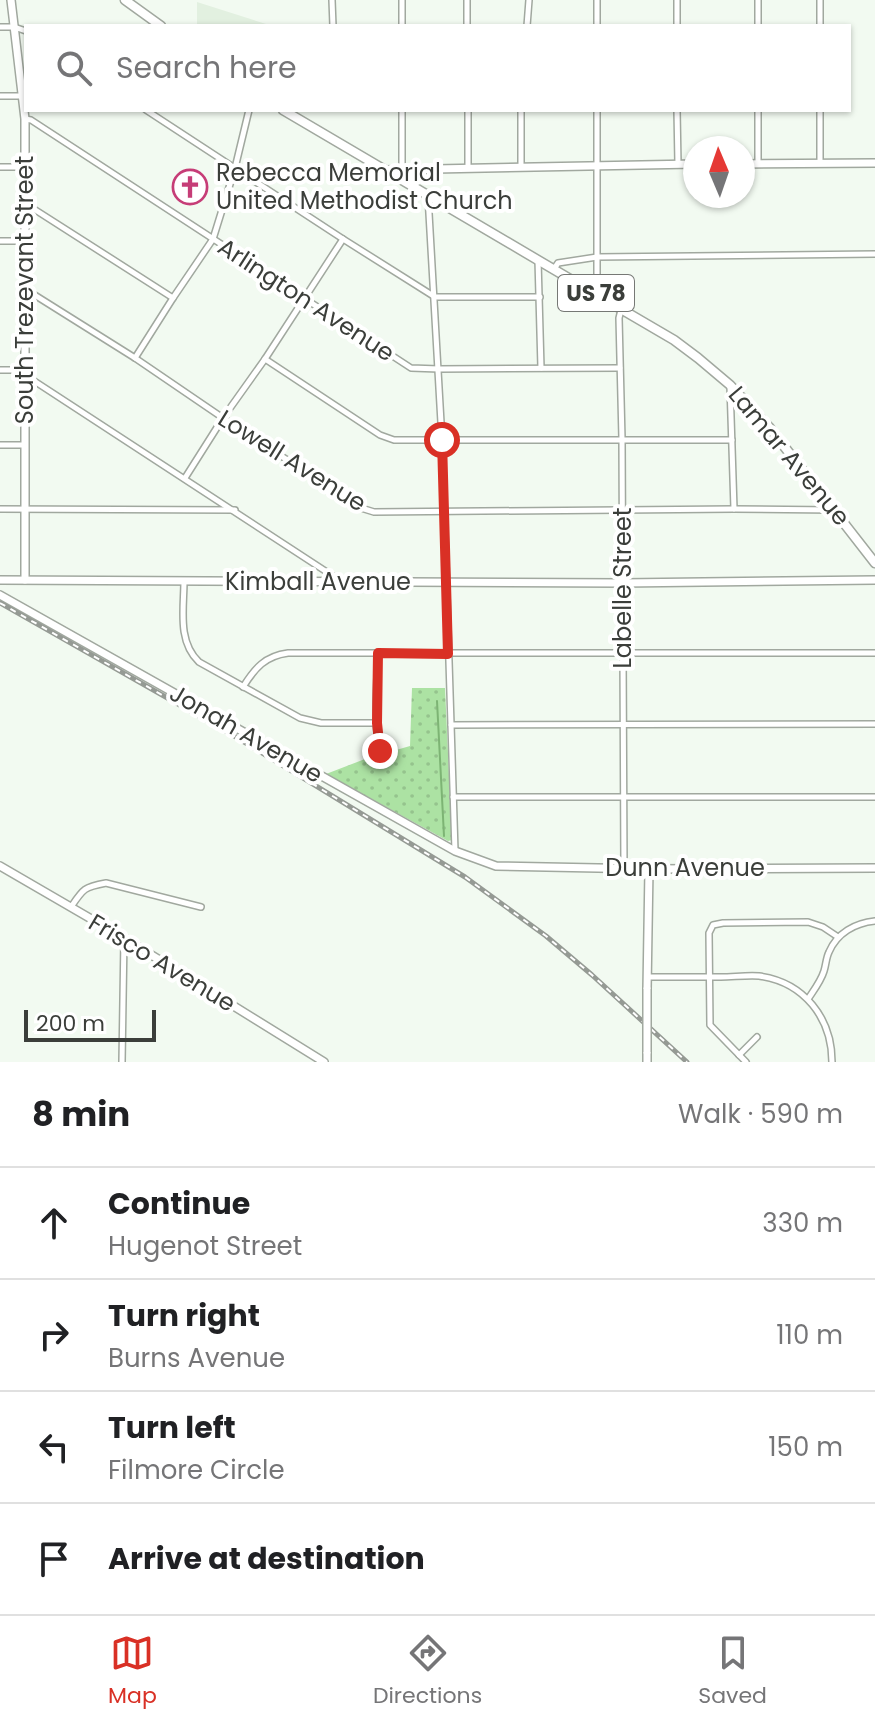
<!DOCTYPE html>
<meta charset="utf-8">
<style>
:root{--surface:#fff;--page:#f6f6f6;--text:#202124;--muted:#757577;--line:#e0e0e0;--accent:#d93025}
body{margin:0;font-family:Poppins,sans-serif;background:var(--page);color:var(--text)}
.compass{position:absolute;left:683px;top:136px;width:72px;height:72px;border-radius:50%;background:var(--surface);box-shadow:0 2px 6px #0004;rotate:358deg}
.scale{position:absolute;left:24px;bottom:20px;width:132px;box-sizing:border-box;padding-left:8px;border:4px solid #3b3e3a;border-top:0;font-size:22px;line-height:28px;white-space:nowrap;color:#3b3e3a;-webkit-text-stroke:6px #fff;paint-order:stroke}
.stop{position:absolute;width:24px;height:24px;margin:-18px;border:6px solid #d93025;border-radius:50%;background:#fff}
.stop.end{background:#d93025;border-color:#fff;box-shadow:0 2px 8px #0008}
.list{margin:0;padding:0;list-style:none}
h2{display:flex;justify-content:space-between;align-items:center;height:104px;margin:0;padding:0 32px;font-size:34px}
h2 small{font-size:26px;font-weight:400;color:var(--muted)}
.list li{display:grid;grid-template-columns:52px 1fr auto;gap:24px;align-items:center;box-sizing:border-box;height:112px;padding:0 32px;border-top:2px solid var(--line)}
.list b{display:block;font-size:30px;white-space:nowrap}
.list p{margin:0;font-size:26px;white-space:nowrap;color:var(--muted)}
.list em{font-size:26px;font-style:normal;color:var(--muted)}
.icon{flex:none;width:44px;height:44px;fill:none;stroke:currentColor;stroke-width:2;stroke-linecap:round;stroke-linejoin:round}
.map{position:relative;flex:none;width:875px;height:1062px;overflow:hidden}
.search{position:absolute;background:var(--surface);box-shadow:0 2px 6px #0004;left:24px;right:24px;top:24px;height:88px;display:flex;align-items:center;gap:20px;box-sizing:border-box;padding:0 28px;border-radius:0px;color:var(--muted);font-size:30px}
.sheet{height:552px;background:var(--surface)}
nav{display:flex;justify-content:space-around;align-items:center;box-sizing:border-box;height:112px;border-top:2px solid var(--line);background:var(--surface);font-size:22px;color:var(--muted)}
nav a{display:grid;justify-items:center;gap:4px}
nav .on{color:var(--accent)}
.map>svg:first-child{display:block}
.built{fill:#e2f0e0}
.park{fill:url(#park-dots)}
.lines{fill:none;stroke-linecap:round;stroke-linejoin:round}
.stream{stroke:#7db474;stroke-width:2}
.street-casing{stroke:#a1a89f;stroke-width:8}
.secondary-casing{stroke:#a1a89f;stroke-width:10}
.primary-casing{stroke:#a1a89f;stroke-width:11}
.street{stroke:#fff;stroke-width:5}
.secondary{stroke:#fff;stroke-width:7}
.primary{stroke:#fff;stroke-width:8}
.rail-casing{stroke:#959a94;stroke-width:5}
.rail{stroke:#fff;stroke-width:2;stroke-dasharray:6;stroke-linecap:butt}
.secondary-bridge-casing{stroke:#a1a89f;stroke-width:10;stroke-linecap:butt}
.secondary-bridge{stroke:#fff;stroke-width:7}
.route{stroke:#d93025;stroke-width:10}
.labels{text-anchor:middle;stroke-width:8;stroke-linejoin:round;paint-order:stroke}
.shield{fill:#fff;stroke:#767875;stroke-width:2}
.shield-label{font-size:22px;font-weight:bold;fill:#3b3e3a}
.poi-label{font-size:24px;fill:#3b3e3a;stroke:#fff;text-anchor:start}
.street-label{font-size:24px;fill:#3b3e3a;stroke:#fff}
</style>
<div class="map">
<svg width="875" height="1062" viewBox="0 0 875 1062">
<defs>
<pattern id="park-dots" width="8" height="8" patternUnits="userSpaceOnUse" patternTransform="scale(2)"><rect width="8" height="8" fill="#ace2a3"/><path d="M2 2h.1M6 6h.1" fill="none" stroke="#95c38d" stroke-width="1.8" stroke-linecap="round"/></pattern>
</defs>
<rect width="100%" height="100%" fill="#f2faf1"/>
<path class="built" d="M 197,2 L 266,24 L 266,26 L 197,26 Z"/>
<path class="park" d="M 412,688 L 445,688 L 452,840 L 448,841 L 326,774 L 365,759 L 410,746 Z"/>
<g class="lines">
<path class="stream" d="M 437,701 L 444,836"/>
<g class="street-casing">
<g id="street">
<path d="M 332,0 L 333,26"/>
<path d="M 467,0 L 467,26"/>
<path d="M 677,0 L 677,26"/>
<path d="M 758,0 L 758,26"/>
<path d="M 820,0 L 820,26"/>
<path d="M 402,26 L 402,0"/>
<path d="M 527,26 L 529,0"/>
<path d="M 597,26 L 597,0"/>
<path d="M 0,27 L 14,27 L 26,31"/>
<path d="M 0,96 L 22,96"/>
<path d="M 146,110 L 343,239 L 435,297 L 540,297"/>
<path d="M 402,110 L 402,169"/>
<path d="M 468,110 L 468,168"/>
<path d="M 521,110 L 521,167"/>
<path d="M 677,110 L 678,164"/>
<path d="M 820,110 L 820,163"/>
<path d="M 25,119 L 31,120 L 411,368 L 439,369 L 620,368"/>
<path d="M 758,164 L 758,110"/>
<path d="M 0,167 L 25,167"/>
<path d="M 428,196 L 442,440 L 455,851"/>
<path d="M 26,204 L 173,298"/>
<path d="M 0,241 L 25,241"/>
<path d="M 538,260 L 541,368"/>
<path d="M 554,269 L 558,263 L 597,257 L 875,254"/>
<path d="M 25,289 L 135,358 L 223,418 L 361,508 L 374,512 L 734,509 L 834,510"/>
<path d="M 593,292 L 597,284 L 597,110"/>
<path d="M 621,310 L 619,318 L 622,439 L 624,868"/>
<path d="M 135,358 L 173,298 L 213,239 L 235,168 L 249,110"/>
<path d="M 265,359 L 380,435 L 394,440 L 732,440"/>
<path d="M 0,370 L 25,370"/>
<path d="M 25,375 L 336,578 L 341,583"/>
<path d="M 730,386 L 734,509"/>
<path d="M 0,445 L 25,445"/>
<path d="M 185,478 L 223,418 L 265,359 L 343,239"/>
<path d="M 0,509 L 235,510"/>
<path d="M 184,581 C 184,608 177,641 199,662 L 300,718 L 321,723 L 377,723"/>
<path d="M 378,653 C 378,677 371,735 383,754"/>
<path d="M 243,687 C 255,668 265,656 288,653 L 875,653"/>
<path d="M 451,725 L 875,724"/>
<path d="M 453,797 L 875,797"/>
<path d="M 71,907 C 83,889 84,887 106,883 L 201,907"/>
<path d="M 647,977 C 672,977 697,977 721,977 C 733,977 747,975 759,976 C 804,982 832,1018 832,1062"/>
<path d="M 808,999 C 814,990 821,981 824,971 C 826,965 826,958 829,952 C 837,933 855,923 875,921"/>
<path d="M 739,1055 L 757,1037"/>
<path d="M 122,1062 L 124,938"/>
<path d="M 746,1062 L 710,1025 L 709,933 L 713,925 L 723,923 L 808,922 L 823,927 L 838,937"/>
</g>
</g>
<g class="secondary-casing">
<g id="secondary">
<path d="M 11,0 L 25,119 L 25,580"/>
<path d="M 743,164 L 875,163"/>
<path d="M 385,170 L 695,164"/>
<path d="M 0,580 L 623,583 L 875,580"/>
<path d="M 0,595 L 455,851 L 496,866 L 649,869 L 875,868"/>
<path d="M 0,866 L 124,938 L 324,1062"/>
<path d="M 647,989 L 649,869"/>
<path d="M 647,1052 L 647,1062"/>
</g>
</g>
<g class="primary-casing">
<g id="primary">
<path d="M 125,0 L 161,26"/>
<path d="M 283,110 L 621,309 L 674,340 L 698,358 L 730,385 L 769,427 L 875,563"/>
</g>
</g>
<use href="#street" class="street"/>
<use href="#secondary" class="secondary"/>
<use href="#primary" class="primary"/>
<g class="rail-casing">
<path id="rail" d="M 0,603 L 236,737 L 465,877 L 546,936 L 592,975 L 687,1062"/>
</g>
<use href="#rail" class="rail"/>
<g class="secondary-bridge-casing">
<path id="secondary-bridge" d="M 647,989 L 647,1052"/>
</g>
<use href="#secondary-bridge" class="secondary-bridge"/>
</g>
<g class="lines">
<path class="route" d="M 380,751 L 377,723 L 378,653 L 448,654 L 442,440"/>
</g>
<defs>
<g id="church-ring" transform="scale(1.8)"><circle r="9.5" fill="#fff" stroke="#c63d77" stroke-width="1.5"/><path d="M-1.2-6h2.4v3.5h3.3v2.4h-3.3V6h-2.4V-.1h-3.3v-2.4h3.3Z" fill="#c63d77"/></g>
</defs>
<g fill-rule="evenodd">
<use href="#church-ring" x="190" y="187"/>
</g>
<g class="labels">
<rect class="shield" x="558" y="275" width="76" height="36" rx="6"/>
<g class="shield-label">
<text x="596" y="301">US 78</text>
</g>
<g class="poi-label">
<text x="216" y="181">Rebecca Memorial<tspan x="216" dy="28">United Methodist Church</tspan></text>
</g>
<g class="street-label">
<text transform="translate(25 290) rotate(-90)" y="8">South Trezevant Street</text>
<text transform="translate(306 300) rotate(33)" y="8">Arlington Avenue</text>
<text transform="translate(789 456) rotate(50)" y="8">Lamar Avenue</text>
<text transform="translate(292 461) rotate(32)" y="8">Lowell Avenue</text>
<text x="318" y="590">Kimball Avenue</text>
<text transform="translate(623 588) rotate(-90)" y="8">Labelle Street</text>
<text transform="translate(246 734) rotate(30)" y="8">Jonah Avenue</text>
<text x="685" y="876">Dunn Avenue</text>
<text transform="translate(162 963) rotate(31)" y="8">Frisco Avenue</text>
</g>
</g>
</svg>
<svg class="compass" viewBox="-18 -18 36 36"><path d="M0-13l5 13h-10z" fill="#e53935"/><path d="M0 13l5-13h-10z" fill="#757577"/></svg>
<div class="scale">200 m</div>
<div class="stop" style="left:442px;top:440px"></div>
<div class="stop end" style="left:380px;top:751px"></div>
<div class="search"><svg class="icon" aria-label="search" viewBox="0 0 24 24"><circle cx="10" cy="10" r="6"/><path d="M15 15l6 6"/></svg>Search here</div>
</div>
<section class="sheet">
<h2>8 min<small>Walk · 590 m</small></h2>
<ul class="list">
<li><svg class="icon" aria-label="ahead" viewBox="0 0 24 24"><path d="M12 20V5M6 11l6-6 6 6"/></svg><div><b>Continue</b><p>Hugenot Street</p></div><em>330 m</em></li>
<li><svg class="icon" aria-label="right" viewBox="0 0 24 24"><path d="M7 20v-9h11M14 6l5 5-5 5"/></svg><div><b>Turn right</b><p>Burns Avenue</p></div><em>110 m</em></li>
<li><svg class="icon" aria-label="left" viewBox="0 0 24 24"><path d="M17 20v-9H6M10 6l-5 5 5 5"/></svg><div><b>Turn left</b><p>Filmore Circle</p></div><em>150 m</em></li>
<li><svg class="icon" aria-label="arrive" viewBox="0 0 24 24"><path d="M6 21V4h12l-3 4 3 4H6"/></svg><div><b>Arrive at destination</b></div></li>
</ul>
</section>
<nav>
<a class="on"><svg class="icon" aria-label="map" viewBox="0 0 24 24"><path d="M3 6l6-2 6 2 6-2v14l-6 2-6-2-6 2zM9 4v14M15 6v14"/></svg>Map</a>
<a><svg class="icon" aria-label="directions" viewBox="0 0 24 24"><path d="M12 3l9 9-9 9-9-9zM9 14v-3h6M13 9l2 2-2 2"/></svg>Directions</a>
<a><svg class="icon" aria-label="saved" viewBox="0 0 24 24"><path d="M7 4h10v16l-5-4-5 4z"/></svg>Saved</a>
</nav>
